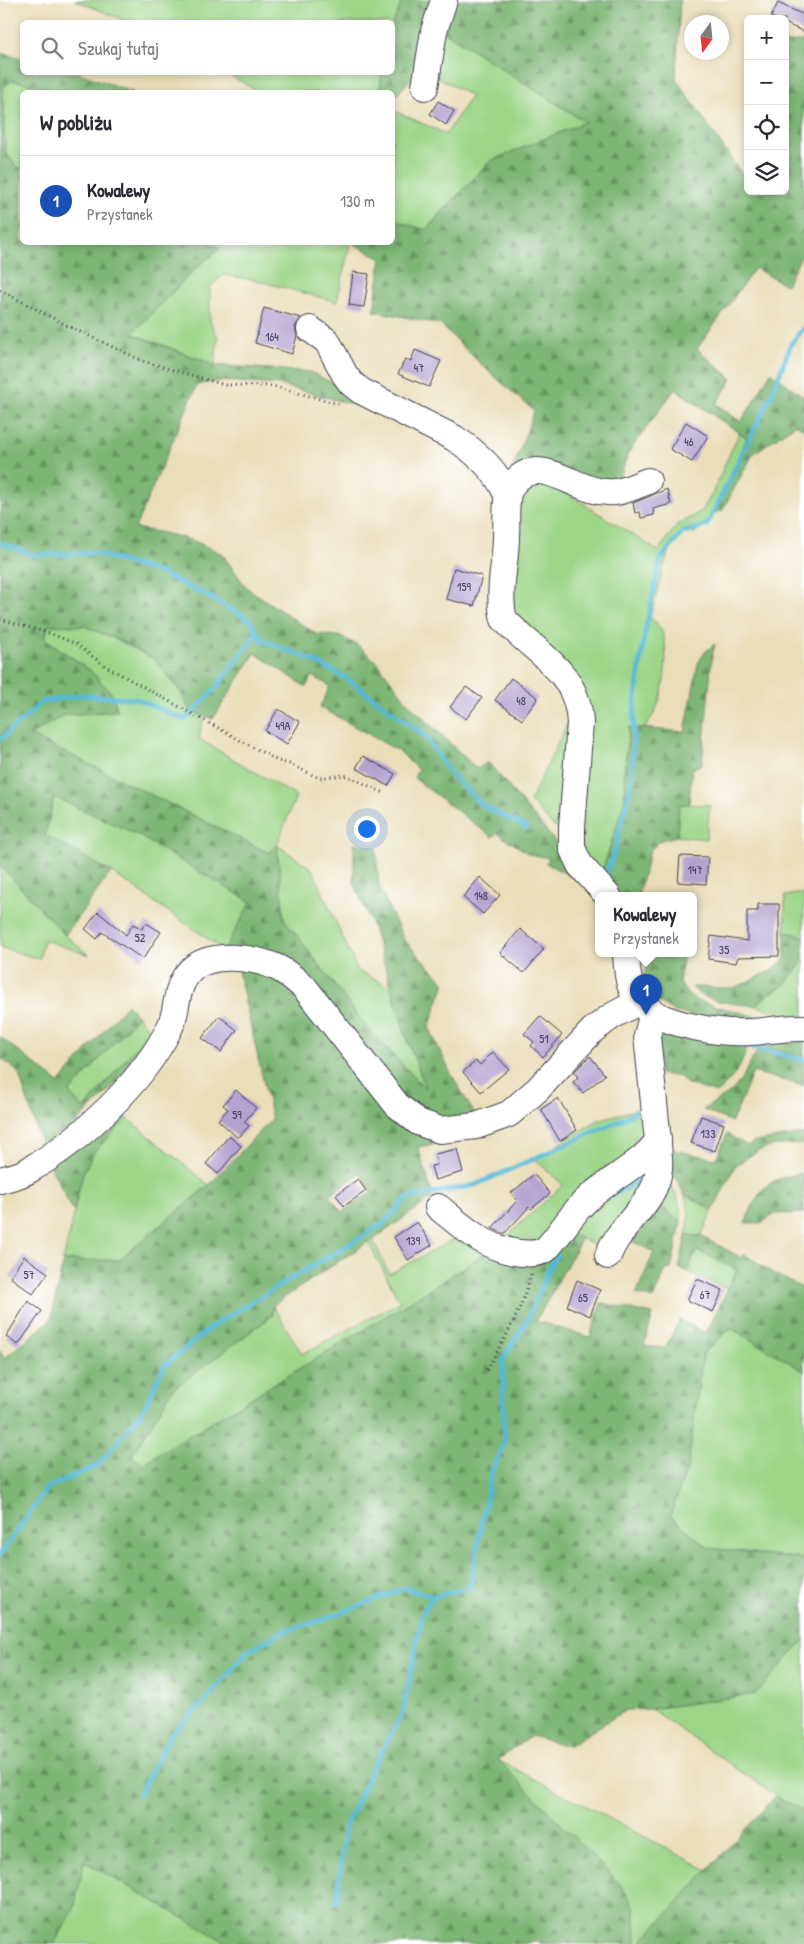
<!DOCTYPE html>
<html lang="pl">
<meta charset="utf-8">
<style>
:root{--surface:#fff;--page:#f2f2f3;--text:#2b2b33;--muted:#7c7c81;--line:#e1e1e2;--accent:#c8321e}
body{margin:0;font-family:"Patrick Hand",sans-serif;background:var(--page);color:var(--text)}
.controls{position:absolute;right:15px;top:15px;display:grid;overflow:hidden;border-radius:8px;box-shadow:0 2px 8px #0003}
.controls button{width:45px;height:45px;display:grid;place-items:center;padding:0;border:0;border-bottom:1px solid var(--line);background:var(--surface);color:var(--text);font:25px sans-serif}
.compass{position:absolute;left:684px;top:15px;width:45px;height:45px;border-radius:50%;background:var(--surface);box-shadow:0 2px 8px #0003;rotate:195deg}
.you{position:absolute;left:366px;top:828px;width:18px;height:18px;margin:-12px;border:4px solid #fff;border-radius:50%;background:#1a73e8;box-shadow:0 0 0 8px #1a73e833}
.badge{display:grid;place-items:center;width:32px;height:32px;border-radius:50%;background:var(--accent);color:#fff;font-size:16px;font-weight:700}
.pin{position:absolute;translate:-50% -41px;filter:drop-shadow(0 1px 2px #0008)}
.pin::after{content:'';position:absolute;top:26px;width:18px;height:15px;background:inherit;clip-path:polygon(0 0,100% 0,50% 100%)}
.popup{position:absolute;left:595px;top:892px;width:102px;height:65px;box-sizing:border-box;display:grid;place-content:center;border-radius:8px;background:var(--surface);filter:drop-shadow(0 1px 4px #0005);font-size:16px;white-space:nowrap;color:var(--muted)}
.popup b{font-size:19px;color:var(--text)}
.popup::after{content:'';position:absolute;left:50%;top:100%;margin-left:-10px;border:10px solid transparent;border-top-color:var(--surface)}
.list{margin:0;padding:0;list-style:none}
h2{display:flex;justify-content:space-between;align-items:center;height:65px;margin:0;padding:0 20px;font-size:21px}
h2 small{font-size:16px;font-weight:400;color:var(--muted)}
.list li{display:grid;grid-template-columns:32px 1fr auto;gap:15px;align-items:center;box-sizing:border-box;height:90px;padding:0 20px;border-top:1px solid var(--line)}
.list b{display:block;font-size:19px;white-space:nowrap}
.list p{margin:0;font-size:16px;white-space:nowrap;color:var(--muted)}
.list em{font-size:16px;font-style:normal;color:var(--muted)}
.icon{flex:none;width:28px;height:28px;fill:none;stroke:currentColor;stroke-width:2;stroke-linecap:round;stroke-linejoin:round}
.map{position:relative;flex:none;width:804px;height:1944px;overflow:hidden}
.search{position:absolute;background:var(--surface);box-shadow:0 2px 8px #0003;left:20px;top:20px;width:375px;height:55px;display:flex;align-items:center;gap:12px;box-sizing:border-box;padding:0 18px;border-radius:8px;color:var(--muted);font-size:19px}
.panel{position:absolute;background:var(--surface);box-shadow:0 2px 8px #0003;left:20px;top:90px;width:375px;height:155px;border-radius:8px}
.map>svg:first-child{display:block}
.green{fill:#9cd588;stroke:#5f7c62}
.forest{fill:url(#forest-firs);stroke:#506c58;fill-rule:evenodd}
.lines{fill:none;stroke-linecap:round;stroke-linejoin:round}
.stream{stroke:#56bad5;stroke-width:5}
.building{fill:#b4a3d1}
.minor-casing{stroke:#403e4e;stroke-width:28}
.path{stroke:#403e4e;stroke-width:3;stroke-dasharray:1 4;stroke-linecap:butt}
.minor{stroke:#fff;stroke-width:26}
.labels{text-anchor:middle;stroke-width:4;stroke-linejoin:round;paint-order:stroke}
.number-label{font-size:12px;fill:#464260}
</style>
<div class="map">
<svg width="804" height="1944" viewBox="0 0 804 1944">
<defs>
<pattern id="forest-firs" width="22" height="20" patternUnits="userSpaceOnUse" patternTransform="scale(1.25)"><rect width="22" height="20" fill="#7db674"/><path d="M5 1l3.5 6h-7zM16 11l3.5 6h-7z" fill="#669460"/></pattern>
</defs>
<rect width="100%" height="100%" fill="#fff"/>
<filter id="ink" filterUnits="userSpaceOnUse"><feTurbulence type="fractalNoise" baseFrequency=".02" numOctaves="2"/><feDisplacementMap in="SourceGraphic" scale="10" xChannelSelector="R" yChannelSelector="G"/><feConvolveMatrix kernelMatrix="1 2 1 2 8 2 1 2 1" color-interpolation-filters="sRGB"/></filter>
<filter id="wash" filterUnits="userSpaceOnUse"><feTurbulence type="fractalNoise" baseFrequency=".0096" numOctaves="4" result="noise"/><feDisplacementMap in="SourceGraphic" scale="20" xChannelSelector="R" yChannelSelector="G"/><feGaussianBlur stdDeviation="1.12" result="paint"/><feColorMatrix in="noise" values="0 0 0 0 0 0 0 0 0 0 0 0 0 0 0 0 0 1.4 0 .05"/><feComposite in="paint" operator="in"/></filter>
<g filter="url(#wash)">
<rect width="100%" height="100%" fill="#eadeb9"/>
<g class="green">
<path d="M 75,0 L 403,0 L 393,23 L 128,22 Z"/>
<path d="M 440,29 L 586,122 L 491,161 L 425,230 L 393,220 L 392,110 L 446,134 L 471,96 L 430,73 Z"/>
<path d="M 226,73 L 382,73 L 380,92 L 259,92 Z"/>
<path d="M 12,80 L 61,92 L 22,92 L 22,169 L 17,167 L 5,152 L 3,88 Z"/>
<path d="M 206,243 L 350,243 L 337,302 L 255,280 L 223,275 L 210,287 L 210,322 L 218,337 L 215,365 L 131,333 L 196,268 L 220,248 Z"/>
<path d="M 739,433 L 747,438 L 715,513 L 695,533 L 680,535 L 677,542 L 667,555 L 650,618 C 653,620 657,623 659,626 C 671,642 665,690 657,707 C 654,715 649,721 645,728 L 629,728 L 624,774 L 626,784 L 624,803 L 600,878 L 582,862 L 585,719 L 513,623 L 511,581 L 522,481 L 554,485 L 658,551 L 677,525 L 702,511 L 711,496 Z"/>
<path d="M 49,625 L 84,626 L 118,640 L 154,659 L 179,689 L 190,710 L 204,716 L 199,739 L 296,796 L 277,845 L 312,869 L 358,971 L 392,988 L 406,1036 L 427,1090 L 368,1029 L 284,919 L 277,846 L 269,853 L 29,735 L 64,715 L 118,711 L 112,694 L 91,671 L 44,638 Z"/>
<path d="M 573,712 L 561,830 L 553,826 L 530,801 Z"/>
<path d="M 54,796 L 134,833 L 252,902 L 224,950 L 111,872 L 45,835 Z"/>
<path d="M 679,804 L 710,805 L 706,839 L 677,836 Z"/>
<path d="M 0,865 L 65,935 L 89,955 L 44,940 L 39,959 L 0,947 Z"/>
<path d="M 796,894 L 804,894 L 804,937 L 785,931 L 785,896 Z"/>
<path d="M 804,959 L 804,1016 L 784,1014 L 757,1006 L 765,996 L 784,985 Z"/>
<path d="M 138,1016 L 150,1031 L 84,1109 L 69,1093 Z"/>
<path d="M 648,1106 L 649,1139 L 545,1244 L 496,1246 L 563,1185 L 535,1159 L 598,1120 Z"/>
<path d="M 127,1118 L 209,1185 L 119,1260 L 63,1261 L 83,1173 L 94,1152 Z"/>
<path d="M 656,1162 L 604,1251 L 568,1231 L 583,1207 Z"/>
<path d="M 661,1170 C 673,1187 682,1202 681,1223 L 653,1200 Z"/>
<path d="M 684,1194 L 713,1210 L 701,1236 L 686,1236 C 690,1218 690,1211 684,1194 Z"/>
<path d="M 462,1235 L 490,1250 L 431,1289 L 144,1463 L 131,1457 L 173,1389 L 272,1316 L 273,1306 L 302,1354 L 400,1302 L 368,1242 L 373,1240 L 389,1274 Z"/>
<path d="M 696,1250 L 738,1269 L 727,1289 L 687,1271 Z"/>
<path d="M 731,1327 L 804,1371 L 804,1559 L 708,1548 L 670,1516 L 688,1465 L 703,1353 Z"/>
<path d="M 804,1640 L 804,1811 L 776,1796 L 651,1709 L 755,1694 Z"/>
<path d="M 498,1760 L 708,1870 L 639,1944 L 636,1944 L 635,1908 Z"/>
<path d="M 84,1861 L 229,1944 L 54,1944 L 74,1909 Z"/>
</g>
<g class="forest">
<path d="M 403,0 L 439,0 L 421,68 L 393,99 L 392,92 L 380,92 L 382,73 L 392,72 L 393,23 Z"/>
<path d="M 448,0 L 680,0 L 676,79 L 746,180 L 748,191 L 752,191 L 755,195 L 756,191 L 785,191 L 785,43 L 804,41 L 804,251 L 786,285 L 755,268 L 697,349 L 732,379 L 716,404 L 741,422 L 771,372 L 804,397 L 804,429 L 796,424 L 753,454 L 722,511 L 715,513 L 747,438 L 675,389 L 628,453 L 618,482 L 511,474 L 534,411 L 486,369 L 440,324 L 374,311 L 381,258 L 352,243 L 392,242 L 393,220 L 426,230 L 490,161 L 585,122 L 440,29 Z"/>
<path d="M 0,53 L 22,58 L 22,72 L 79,73 L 133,92 L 61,92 L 12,80 L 3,88 L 5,152 L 17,167 L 22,169 L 22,242 L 206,242 L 220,248 L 196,268 L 132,334 L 215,365 L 310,372 L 392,411 L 363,407 L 280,385 L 220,381 L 197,385 L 135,528 L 164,533 L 194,541 L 221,553 L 247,588 L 316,634 L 338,636 L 356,644 L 377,662 L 409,704 L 477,769 L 488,762 L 597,891 L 546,863 L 549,858 L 529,854 L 497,833 L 492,837 L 414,778 L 418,770 L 400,752 L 320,707 L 330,686 L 312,676 L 306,687 L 255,653 L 213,719 L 190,710 L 179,689 L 154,659 L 118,640 L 84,626 L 49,625 L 44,638 L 91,671 L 112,694 L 118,711 L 64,715 L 30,735 L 269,853 L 277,845 L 284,919 L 368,1029 L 426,1089 L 406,1036 L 372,924 L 354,883 L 354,843 L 376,848 L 379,886 L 404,940 L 445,983 L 429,1027 L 450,1072 L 478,1120 L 455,1125 L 415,1114 L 314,992 L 224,950 L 251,902 L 134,833 L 54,797 L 45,835 L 111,872 L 65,935 L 0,865 Z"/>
<path d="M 715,644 L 712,656 L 702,764 L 692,769 L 689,804 L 679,805 L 677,836 L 661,840 L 650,850 L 638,896 L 614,896 L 600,878 L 624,803 L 626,784 L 624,774 L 629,727 L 685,732 L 698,663 L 705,652 Z"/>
<path d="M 785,931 L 804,937 L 803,961 L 784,985 L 765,996 L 757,1006 C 737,1003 705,1004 692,987 L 734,988 L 773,970 L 785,958 Z"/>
<path d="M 651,954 L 684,954 L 679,982 L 688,995 L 697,1001 L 773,1021 L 746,1025 L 675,1012 L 639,989 Z"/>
<path d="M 237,966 L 276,974 L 395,1109 L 465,1138 L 418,1147 L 433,1197 L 373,1240 L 368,1242 L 273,1305 L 272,1316 L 173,1389 L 131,1457 L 144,1463 L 431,1289 L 490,1250 L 511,1256 L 568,1231 L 582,1238 L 536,1321 L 590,1337 L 601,1303 L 653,1314 L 644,1346 L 665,1348 L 680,1320 L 706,1333 L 737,1270 L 697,1250 L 687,1271 L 679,1268 L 686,1236 L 701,1236 L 742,1258 L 744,1254 L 771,1272 L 804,1289 L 804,1371 L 731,1328 L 703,1353 L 688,1465 L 670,1516 L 709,1548 L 804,1559 L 804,1640 L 755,1694 L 651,1709 L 626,1710 L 568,1746 L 531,1736 L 498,1760 L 620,1884 L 635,1908 L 636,1944 L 541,1944 L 537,1940 L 524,1944 L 229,1944 L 84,1861 L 74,1909 L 54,1944 L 0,1944 L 0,1350 L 4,1358 L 51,1320 L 63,1261 L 119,1260 L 209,1185 L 272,1119 ZM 360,1173 L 372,1192 L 342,1212 L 329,1195 Z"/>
<path d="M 127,1004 L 138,1016 L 69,1093 L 84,1109 L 150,1031 L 160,1040 L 45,1154 L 18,1072 L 0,1057 L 0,1037 L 59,1083 Z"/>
<path d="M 656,1029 L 748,1042 C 743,1066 735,1076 717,1093 L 687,1084 L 681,1077 L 660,1074 Z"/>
<path d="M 804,1035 L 804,1057 L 758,1046 L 759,1037 Z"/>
<path d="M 757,1051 L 804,1062 L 804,1086 L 753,1072 L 732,1122 L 703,1110 L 731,1092 L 741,1080 Z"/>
<path d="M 114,1107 L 127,1118 L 94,1152 L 83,1173 L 73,1211 L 48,1162 Z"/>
<path d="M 727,1134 L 748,1146 L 754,1142 L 804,1134 L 804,1144 L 778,1145 L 759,1150 L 735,1166 L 713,1210 L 684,1194 L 669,1165 L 664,1148 L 716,1159 Z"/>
<path d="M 804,1173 L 804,1213 L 775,1214 L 761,1223 L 745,1223 C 761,1187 763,1180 804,1173 Z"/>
<path d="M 653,1200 L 681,1223 L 671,1269 L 666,1270 L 653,1299 L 636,1294 L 654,1252 L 623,1237 Z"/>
<path d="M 776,1796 L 804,1811 L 804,1944 L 639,1944 Z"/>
</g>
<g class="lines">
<g class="stream">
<path d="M 0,543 L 35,555 L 95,553 L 158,572 L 206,595 L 250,620 L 262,640 L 310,659 L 346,678 L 424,735 L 451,775 L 482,805 L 527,828"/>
<path d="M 0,740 L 42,702 L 79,695 L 137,699 L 185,720 L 217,687 L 257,632"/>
<path d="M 604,878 L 613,856 L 632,781 L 634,712 L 643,643 L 660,560 L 682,533 L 707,525 L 772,394 L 791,344 L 804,327"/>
<path d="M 737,1044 L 804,1060"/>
<path d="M 609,1197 L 634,1184 L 646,1170"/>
<path d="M 0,1555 L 47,1488 L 98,1465 L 143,1410 L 164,1366 L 215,1324 L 383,1224 L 407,1198 L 475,1185 L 621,1120 L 646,1106"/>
<path d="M 138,1796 L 172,1733 L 205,1701 L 248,1651 L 284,1631 L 322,1620 L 405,1588 L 433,1597"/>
<path d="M 337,1902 L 345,1827 L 372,1769 L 403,1712 L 423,1612 L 433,1597 L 470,1587 L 491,1473 L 504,1444 L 503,1359 L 528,1319 L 550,1266 L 557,1255"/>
</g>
</g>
<g id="blocks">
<g class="building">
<path d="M 778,3 L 804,15 L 804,32 L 785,23 L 785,19 L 776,19 L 771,17 Z"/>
<path d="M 438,101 L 454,111 L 446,125 L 430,114 Z"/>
<path d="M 353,272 L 369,274 L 364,307 L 349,305 Z"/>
<path d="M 264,308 L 301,318 L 295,327 L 297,336 L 292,354 L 255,343 Z"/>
<path d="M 415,350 L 441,361 L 429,387 L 398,374 L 405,359 L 411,361 Z"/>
<path d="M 686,422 L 708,436 L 692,462 L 670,449 Z"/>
<path d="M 667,489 L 671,504 L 653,509 L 654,515 L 641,518 L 640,512 L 635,513 L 633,503 Z"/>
<path d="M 454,568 L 482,576 L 474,606 L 446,599 Z"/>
<path d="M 511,678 L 538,698 L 522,720 L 495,700 Z"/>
<path d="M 466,687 L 482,698 L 466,719 L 450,707 Z"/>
<path d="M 278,709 L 300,722 L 287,744 L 265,731 Z"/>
<path d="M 363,756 L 395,774 L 388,786 L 356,768 Z"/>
<path d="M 680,856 L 708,857 L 706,884 L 678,882 Z"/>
<path d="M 480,877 L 500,895 L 483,914 L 463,897 Z"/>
<path d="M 758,904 L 779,904 L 779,956 L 738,957 L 736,963 L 708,959 L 711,936 L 747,941 L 747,911 L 758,911 Z"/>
<path d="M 98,912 L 126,935 L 133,924 L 142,929 L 146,923 L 161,932 L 143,959 L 102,932 L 97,939 L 85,929 Z"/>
<path d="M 520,929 L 544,949 L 524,973 L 500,953 Z"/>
<path d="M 219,1016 L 237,1030 L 221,1052 L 202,1038 Z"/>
<path d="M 540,1016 L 562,1035 L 543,1057 L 531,1046 L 534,1042 L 524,1034 Z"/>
<path d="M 493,1052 L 509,1069 L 481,1092 L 463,1072 L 476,1061 L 480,1065 Z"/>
<path d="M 590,1056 L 605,1075 L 583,1093 L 573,1082 L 578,1077 L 574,1072 Z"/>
<path d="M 236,1090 L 256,1108 L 244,1122 L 249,1126 L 238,1138 L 218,1120 L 228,1109 L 223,1105 Z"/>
<path d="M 558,1098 L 577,1130 L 560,1141 L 541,1109 Z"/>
<path d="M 701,1116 L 724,1124 L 715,1151 L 691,1143 Z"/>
<path d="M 229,1136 L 241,1146 L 218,1174 L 206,1164 Z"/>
<path d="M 457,1149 L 463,1172 L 435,1180 L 431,1166 L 437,1165 L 435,1154 Z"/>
<path d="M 534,1174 L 550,1194 L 531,1209 L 529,1207 L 504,1234 L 492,1228 L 517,1201 L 511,1193 Z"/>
<path d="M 358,1179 L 366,1191 L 344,1206 L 336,1195 Z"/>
<path d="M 417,1222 L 432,1245 L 408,1260 L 394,1237 Z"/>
<path d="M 24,1256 L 48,1273 L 33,1294 L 10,1277 Z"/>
<path d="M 697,1279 L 723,1290 L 713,1312 L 687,1300 Z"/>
<path d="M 577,1280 L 600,1290 L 590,1316 L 567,1306 Z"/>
<path d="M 28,1301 L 42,1311 L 18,1345 L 6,1337 Z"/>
</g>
</g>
</g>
<g filter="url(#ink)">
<use href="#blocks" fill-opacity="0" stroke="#403e4e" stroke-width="1"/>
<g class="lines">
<g class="minor-casing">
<g id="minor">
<path d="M 425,87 L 434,31 L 444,0"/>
<path d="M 310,329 L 327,341 L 345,375 L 351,383 L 361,391 L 454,438 C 476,452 497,471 507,495"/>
<path d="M 608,896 L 580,865 L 572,848 L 572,827 L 580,723 C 578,670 535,654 504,619 C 497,593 506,563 506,536 C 507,523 505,507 508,494 C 512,481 524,470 539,471 C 564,473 587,495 615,492 C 626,491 637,485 648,481"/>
<path d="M 626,954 C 627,970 628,988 638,1001 C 658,1025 721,1034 751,1032 C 768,1031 786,1027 804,1028"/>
<path d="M 0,1180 C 10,1177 20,1176 29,1170 C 81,1140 141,1084 169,1029 C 179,1010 174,986 191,970 C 211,951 255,957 278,968 C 288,973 297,981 305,988 L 397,1105 L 418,1122 L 440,1130 L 476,1126 L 509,1114 L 538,1089 L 593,1030 L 612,1016 L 638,1002"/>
<path d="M 438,1207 C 463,1227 482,1246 514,1252 C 525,1254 536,1255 545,1250 C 562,1233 572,1211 591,1196 C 613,1177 640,1165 658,1141 L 647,1036 L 653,1012"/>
<path d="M 608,1256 C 619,1224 656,1204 659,1169 C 660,1160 658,1150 658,1141"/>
</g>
</g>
<g class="path">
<path d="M 0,290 L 72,328 L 143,361 L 225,385 L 273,386 L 342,405"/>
<path d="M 0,619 L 52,634 L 76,644 L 107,667 L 278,761 L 290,764 L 319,778 L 344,775 L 350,777 L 384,793"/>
<path d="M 484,1374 C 503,1342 522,1310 531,1274"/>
</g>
<use href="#minor" class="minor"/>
</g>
</g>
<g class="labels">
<g class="number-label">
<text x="272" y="341">164</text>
<text x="419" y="372">47</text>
<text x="689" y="446">46</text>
<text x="464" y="591">159</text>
<text x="521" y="705">48</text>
<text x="283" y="730">49A</text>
<text x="695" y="874">147</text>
<text x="481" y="900">148</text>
<text x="140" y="942">52</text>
<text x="724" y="954">35</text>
<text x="544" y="1043">51</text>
<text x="237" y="1119">59</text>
<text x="708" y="1138">133</text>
<text x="413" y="1245">139</text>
<text x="29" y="1279">57</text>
<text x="705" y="1299">67</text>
<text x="583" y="1302">65</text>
</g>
</g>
</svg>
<div class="controls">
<button>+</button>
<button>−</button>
<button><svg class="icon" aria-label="locate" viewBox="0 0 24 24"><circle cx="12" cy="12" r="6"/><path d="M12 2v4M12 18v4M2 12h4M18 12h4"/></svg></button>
<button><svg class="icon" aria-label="layers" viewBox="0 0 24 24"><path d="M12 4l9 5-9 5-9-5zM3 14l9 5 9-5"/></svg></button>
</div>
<svg class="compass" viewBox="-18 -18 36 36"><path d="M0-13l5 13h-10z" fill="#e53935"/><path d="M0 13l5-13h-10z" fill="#7c7c81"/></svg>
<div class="you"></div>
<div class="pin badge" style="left:646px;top:1015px;background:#1a4fb4">1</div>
<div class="popup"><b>Kowalewy</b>Przystanek</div>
<div class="search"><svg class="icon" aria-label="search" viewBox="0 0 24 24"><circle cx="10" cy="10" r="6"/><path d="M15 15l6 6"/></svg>Szukaj tutaj</div>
<section class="panel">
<h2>W pobliżu<small></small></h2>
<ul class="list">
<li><span class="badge" style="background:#1a4fb4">1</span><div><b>Kowalewy</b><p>Przystanek</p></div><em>130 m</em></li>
</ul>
</section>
</div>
